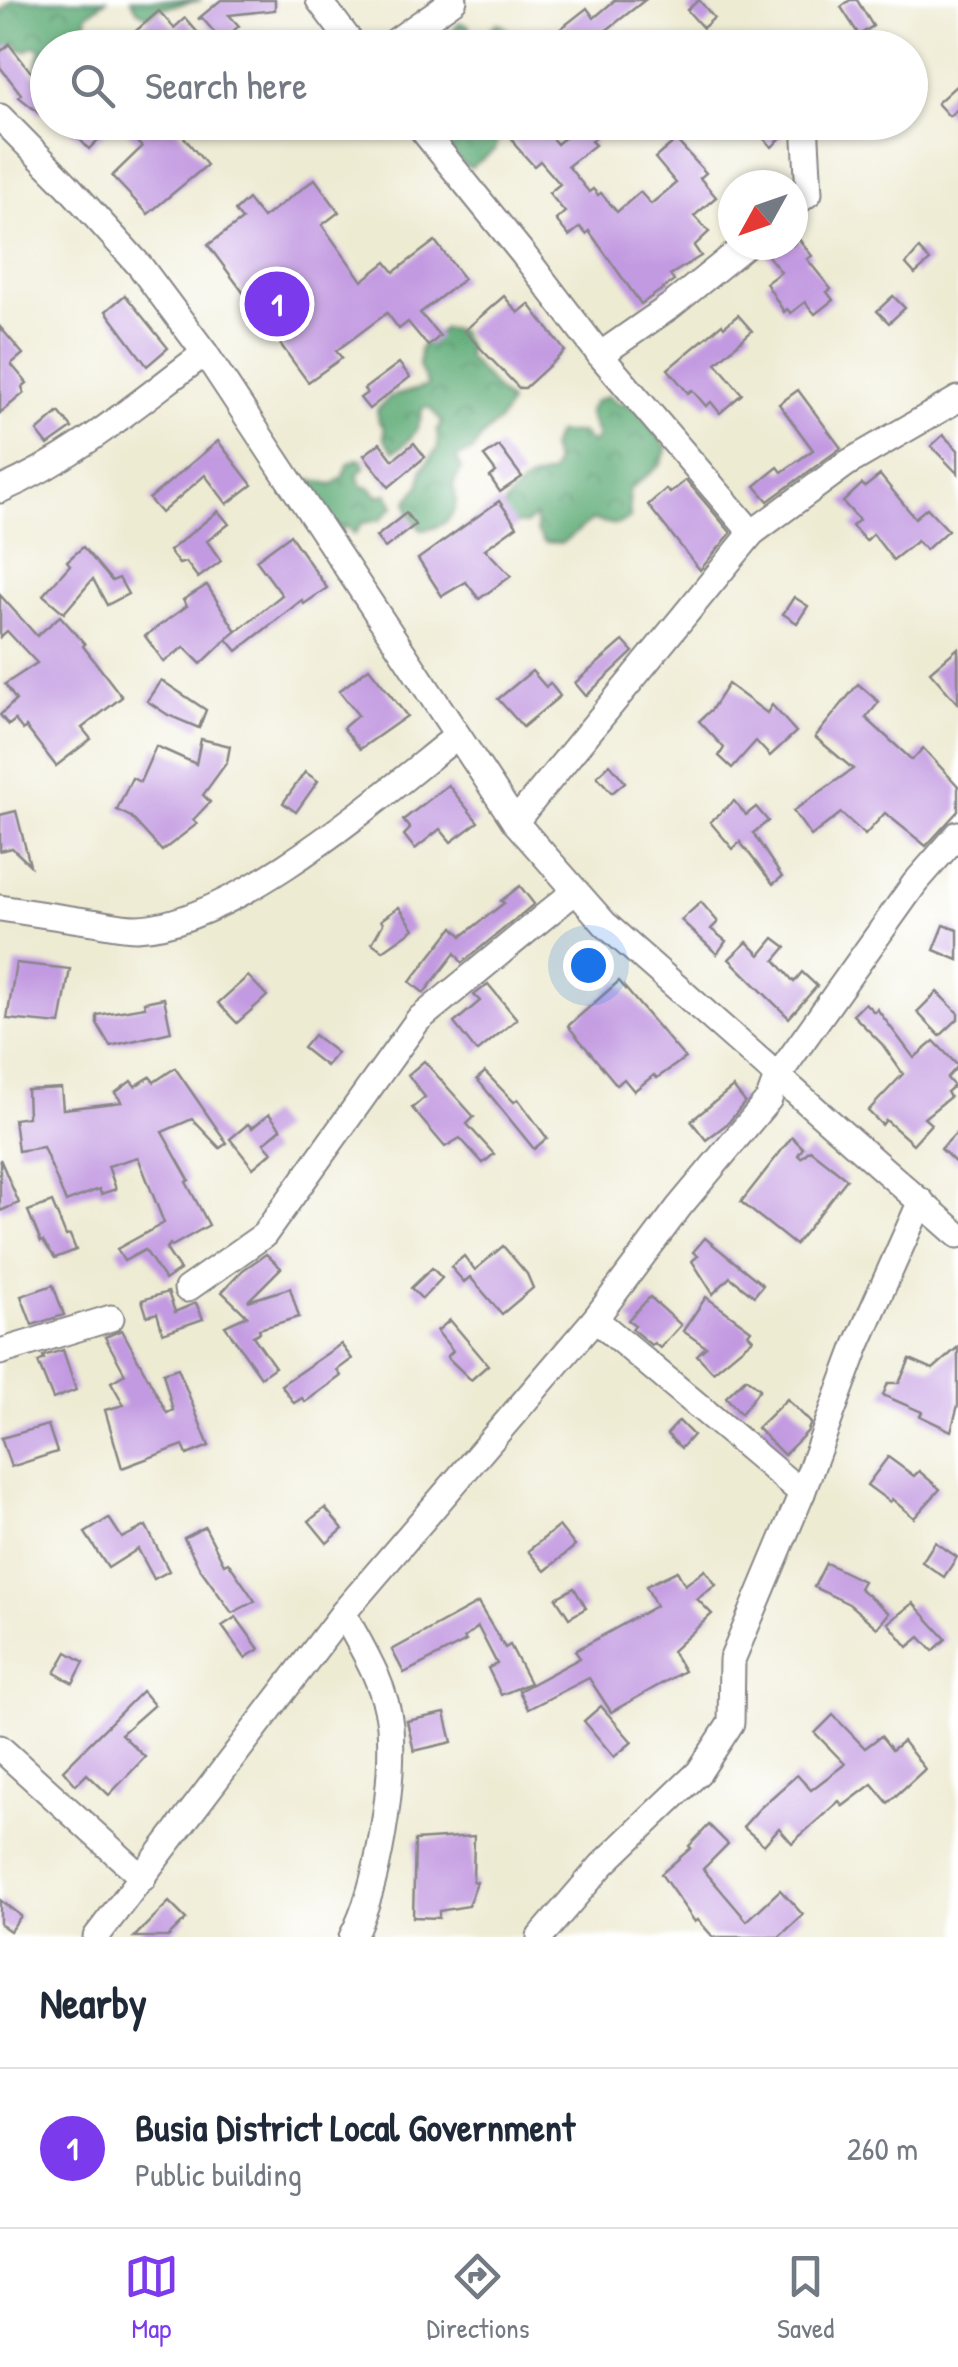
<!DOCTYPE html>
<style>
:root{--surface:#fff;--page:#f6f6f7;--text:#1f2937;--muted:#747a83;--line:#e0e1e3;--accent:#7c3aed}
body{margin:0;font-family:"Patrick Hand",sans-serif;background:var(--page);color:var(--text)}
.compass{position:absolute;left:718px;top:170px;width:90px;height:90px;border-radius:50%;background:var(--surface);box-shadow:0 2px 8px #0004;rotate:230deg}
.you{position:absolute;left:588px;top:965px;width:35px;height:35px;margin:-25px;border:8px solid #fff;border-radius:50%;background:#1a73e8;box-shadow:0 0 0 15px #1a73e833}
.badge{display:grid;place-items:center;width:65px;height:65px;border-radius:50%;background:var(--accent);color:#fff;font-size:32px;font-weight:700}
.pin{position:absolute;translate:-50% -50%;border:5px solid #fff;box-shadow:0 2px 10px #0006}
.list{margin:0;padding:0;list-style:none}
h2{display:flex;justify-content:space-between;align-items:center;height:130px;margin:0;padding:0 40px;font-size:42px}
h2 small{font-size:32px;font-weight:400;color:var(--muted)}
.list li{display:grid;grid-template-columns:65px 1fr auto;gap:30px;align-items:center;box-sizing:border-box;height:160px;padding:0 40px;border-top:2px solid var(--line)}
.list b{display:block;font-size:38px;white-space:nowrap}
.list p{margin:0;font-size:32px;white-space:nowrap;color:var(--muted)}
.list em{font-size:32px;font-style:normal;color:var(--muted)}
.icon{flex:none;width:55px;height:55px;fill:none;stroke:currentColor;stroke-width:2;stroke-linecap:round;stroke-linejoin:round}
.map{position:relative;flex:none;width:958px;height:1937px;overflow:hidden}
.search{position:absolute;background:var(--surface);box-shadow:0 2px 8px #0004;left:30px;right:30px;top:30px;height:110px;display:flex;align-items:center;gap:25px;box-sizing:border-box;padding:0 35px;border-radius:55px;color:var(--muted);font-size:38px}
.sheet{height:290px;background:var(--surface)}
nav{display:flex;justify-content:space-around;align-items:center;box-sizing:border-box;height:140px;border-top:2px solid var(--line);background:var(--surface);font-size:28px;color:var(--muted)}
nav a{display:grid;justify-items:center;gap:5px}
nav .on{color:var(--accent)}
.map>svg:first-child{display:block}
.forest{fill:url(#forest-crowns);stroke:#406759;stroke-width:2.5}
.building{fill:#c29ae1}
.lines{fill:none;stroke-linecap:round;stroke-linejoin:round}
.minor-casing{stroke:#888687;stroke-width:29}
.minor{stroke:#fff;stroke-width:25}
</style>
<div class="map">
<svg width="958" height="1937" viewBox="0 0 958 1937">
<defs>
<pattern id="forest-crowns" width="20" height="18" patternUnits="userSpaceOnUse" patternTransform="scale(2.5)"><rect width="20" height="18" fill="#5eac77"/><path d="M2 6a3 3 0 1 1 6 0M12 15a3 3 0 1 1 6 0" fill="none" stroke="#4d8c63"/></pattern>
</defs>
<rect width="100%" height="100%" fill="#fff"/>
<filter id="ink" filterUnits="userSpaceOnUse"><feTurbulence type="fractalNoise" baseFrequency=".01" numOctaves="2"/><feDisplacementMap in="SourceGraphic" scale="20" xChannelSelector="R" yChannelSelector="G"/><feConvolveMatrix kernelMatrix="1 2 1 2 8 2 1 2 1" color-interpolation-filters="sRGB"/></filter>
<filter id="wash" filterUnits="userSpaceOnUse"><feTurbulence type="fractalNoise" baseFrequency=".0048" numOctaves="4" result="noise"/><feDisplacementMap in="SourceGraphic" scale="40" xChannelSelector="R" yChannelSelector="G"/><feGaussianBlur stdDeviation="2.25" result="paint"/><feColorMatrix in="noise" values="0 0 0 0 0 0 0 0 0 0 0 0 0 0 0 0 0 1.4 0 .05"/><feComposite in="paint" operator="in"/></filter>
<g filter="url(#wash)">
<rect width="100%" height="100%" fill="#eeebd3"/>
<g class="forest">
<path d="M 12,0 L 106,0 L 86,15 L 87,31 L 80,43 L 84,47 L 48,48 L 47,81 L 36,69 L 41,48 L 33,47 L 26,51 L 19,49 L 16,42 L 6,51 L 0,51 L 0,12 Z"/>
<path d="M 131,0 L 201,0 L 157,9 L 149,16 L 138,11 Z"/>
<path d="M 460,23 L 469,26 L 469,47 L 448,47 L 445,40 Z"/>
<path d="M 498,23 L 509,30 L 517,47 L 494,47 L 491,28 Z"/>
<path d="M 438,123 L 508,123 L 500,128 L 495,150 L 470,168 C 452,160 445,140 438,123 Z"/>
<path d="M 444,328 L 459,331 L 468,347 L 467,357 L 509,403 C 503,425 481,431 473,451 L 457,457 L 461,469 L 453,486 C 463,511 446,529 421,530 L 409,512 L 407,501 L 420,485 L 422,469 L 438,448 L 437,430 L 442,422 L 429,407 L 422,408 C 423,425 409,444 394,451 L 384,439 L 384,427 L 379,422 L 377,410 L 390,397 L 428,386 L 419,366 L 420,348 Z"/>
<path d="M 608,396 L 619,403 L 635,404 L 667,448 L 661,464 L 629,490 L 630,518 L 616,525 L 593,520 L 562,543 L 544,542 L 537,531 L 535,516 L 526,524 L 506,523 L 501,513 C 510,491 526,477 551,474 L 555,463 L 550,448 L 557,433 L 581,433 L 591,443 L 598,437 L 588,412 L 594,402 Z"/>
<path d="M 357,459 L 363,460 L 365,467 L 357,475 L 362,486 L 371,488 L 377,496 L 387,494 L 394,506 L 380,520 L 362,523 L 354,535 L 346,525 L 340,533 L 332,531 L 304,486 L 310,480 L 333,484 L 342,478 L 348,464 Z"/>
</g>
<g id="blocks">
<g class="building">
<path d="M 221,0 L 275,0 L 275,10 L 229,15 L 239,26 L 222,41 L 202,18 L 198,19 Z"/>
<path d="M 615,0 L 645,0 L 585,47 L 580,40 L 571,47 L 559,30 L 587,8 L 594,18 Z"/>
<path d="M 699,0 L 714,18 L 703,28 L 687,10 Z"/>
<path d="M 850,0 L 857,0 L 873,26 L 859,35 L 841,7 Z"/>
<path d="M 159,11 L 174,28 L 185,18 L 198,33 L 181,48 L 116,48 Z"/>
<path d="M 9,44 L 30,71 L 48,86 L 48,106 L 40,114 L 19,97 L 21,94 L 0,67 L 0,52 Z"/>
<path d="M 958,84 L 958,109 L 949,116 L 937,103 Z"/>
<path d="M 63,122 L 116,122 L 89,149 Z"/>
<path d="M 117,122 L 171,122 L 207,165 L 148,214 L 112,176 L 142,147 Z"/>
<path d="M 532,122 L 538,122 L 557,144 L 584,122 L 614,122 L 591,141 L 595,145 L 568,166 L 589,192 L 593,189 L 598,195 L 601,193 L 617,212 L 640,192 L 651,204 L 676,183 L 655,158 L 676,140 L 706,173 L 700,178 L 716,197 L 694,216 L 709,232 L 694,246 L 701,256 L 670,275 L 674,281 L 641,304 L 589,231 L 586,234 L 580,227 L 569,236 L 556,220 L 565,212 L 549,193 L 560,184 L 540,161 L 534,166 L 515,145 L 510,134 Z"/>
<path d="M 747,122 L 789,122 L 789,129 L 772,147 Z"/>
<path d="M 315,179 L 339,212 L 322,225 L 362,281 L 386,262 L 394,272 L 435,241 L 464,279 L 420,313 L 440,336 L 428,346 L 408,322 L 399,329 L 387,313 L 336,351 L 342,358 L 308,382 L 265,323 L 252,320 L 248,311 L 251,303 L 208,245 L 242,220 L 235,211 L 248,199 L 263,218 Z"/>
<path d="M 798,238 L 812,256 L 807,259 L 831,289 L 827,292 L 833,300 L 815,314 L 805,302 L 791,313 L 787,309 L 784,312 L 766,283 L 781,272 L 764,251 L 772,245 L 793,245 Z"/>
<path d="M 919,249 L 930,261 L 915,274 L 906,264 Z"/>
<path d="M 125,295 L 168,348 L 147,366 L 106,311 Z"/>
<path d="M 504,296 L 518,313 L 529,304 L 565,351 L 525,388 L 519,388 L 464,331 Z"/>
<path d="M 893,296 L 905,308 L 889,323 L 877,311 Z"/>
<path d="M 738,315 L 752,331 L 716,363 L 742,394 L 720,413 L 711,402 L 706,406 L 692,390 L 688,393 L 668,369 L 722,324 L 724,327 Z"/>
<path d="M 0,327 L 23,354 L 11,364 L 27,383 L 22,387 L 24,393 L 0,413 Z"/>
<path d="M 399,363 L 410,377 L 369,409 L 360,398 L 367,393 L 364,389 Z"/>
<path d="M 798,390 L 841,448 L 768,501 L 755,486 L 778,467 L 782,472 L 813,450 L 779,404 Z"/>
<path d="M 59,412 L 72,428 L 48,445 L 37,431 Z"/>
<path d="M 943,435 L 958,450 L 958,474 L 931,446 Z"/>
<path d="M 218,441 L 252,485 L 227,504 L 205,475 L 161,513 L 149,499 Z"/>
<path d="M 380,443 L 393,460 L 414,443 L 425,457 L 389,487 L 364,455 Z"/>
<path d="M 499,446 L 522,477 L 500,492 L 490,477 L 496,472 L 484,456 Z"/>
<path d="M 880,475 L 915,518 L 927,508 L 948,530 L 926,550 L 917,541 L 893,560 L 873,534 L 866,541 L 852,526 L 859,520 L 843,502 L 862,484 L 865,487 Z"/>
<path d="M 686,480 L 731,533 L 700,570 L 648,505 L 666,489 L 670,493 Z"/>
<path d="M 499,501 L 517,526 L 485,549 L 511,576 L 479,599 L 466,582 L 442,596 L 418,559 Z"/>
<path d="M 218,511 L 229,524 L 207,541 L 221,561 L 198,578 L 186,562 L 179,564 L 169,551 Z"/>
<path d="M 406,513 L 415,525 L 385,548 L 376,537 Z"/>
<path d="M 290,535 L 327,588 L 304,604 L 302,600 L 237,651 L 227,639 L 201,664 L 184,647 L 164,662 L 145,636 L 187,606 L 183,600 L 207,585 L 236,631 L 227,639 L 282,595 L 256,560 Z"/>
<path d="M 83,547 L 112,581 L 119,578 L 128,594 L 107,605 L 93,579 L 64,613 L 43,595 L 70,565 L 67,561 Z"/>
<path d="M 0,595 L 37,636 L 60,616 L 85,644 L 83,646 L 122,697 L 82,728 L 91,739 L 56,766 L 26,727 L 23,730 L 15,720 L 9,725 L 0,715 L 16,700 L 5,684 L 37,663 L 7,631 L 0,637 Z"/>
<path d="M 794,597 L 808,606 L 797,623 L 783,614 Z"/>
<path d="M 623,641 L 633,652 L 586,696 L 575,683 Z"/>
<path d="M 958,648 L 958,704 L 930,672 Z"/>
<path d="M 369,668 L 407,716 L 360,749 L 343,728 L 358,715 L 339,691 Z"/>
<path d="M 532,671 L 546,687 L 550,683 L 560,696 L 523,727 L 498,699 Z"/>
<path d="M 161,680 L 206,710 L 199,728 L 168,715 L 147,701 Z"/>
<path d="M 728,684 L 767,713 L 772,705 L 796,732 L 770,756 L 756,741 L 732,768 L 719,756 L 724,748 L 699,721 L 712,709 Z"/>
<path d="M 858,684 L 879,702 L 866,718 L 912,760 L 923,748 L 958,786 L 958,811 L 926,846 L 885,813 L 865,835 L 841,813 L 811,836 L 793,811 L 853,769 L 815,737 Z"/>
<path d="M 201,739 L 230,746 L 227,762 L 203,795 L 210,802 L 193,820 L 197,824 L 162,851 L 131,817 L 117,810 L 132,778 L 140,782 L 156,746 L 196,764 Z"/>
<path d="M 610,764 L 625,782 L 612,793 L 597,776 Z"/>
<path d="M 305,772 L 318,781 L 296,812 L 283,803 Z"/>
<path d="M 448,785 L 478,822 L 451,842 L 440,829 L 415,849 L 404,835 L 410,829 L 403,820 Z"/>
<path d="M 734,801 L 746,815 L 756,807 L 768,821 L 753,833 L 782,877 L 773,884 L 740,842 L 733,849 L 710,822 Z"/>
<path d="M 16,811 L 30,865 L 12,848 L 0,851 L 0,815 Z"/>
<path d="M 520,886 L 534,904 L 462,963 L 455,953 L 424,993 L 410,982 L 453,927 L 462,936 L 504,903 L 501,901 Z"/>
<path d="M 701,902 L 718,922 L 711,929 L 726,941 L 717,954 L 681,920 Z"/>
<path d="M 399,907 L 414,929 L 383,951 L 372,943 L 383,924 L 381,920 Z"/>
<path d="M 944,925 L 958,930 L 958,960 L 934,950 Z"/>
<path d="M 774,938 L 786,947 L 775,960 L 794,982 L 802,972 L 817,986 L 789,1018 L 729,959 L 747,942 L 760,955 Z"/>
<path d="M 16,963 L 70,969 L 60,1024 L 7,1019 Z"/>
<path d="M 248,976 L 267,996 L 237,1023 L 218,1003 Z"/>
<path d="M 619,981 L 685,1058 L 657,1078 L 654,1075 L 634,1091 L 624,1079 L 617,1085 L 568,1026 Z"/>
<path d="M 488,984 L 517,1019 L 477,1052 L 454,1023 L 480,1001 L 474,995 Z"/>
<path d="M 937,992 L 958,1013 L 958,1019 L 940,1036 L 917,1012 Z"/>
<path d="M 164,998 L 171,1032 L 110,1046 L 97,1024 L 97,1015 L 145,1007 L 144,1002 Z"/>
<path d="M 865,1003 L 874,1012 L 877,1009 L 914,1058 L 934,1041 L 958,1066 L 947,1078 L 954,1086 L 947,1092 L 950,1097 L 924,1118 L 931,1124 L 913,1144 L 886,1120 L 882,1125 L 868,1111 L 903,1074 L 882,1044 L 853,1015 Z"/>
<path d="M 314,1035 L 337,1053 L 326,1066 L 303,1048 Z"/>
<path d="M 424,1061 L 474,1117 L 467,1124 L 494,1154 L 483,1163 L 460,1138 L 445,1147 L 412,1108 L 425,1097 L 408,1075 Z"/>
<path d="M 175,1068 L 227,1143 L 220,1148 L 192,1119 L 162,1132 L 189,1180 L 186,1182 L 209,1225 L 172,1246 L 170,1244 L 166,1249 L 180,1270 L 165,1280 L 145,1250 L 124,1261 L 117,1249 L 164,1223 L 138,1157 L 108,1166 L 116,1189 L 101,1194 L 99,1189 L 66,1202 L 43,1147 L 18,1151 L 14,1119 L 28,1117 L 27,1090 L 61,1088 L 63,1109 L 122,1102 L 115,1093 L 131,1081 L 135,1086 L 150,1077 L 154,1082 Z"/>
<path d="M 485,1072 L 514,1102 L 518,1099 L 547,1138 L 534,1149 L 477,1079 Z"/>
<path d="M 733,1087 L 745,1102 L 728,1123 L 706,1140 L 691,1121 Z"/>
<path d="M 269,1114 L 281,1129 L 264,1143 L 272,1152 L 253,1168 L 230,1139 L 248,1124 L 252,1128 Z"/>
<path d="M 958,1131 L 958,1165 L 941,1149 Z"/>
<path d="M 792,1137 L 803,1148 L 798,1155 L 801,1158 L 810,1150 L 847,1179 L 795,1245 L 741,1202 Z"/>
<path d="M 0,1159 L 19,1203 L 0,1211 Z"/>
<path d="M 52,1202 L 66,1236 L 70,1235 L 76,1250 L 55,1258 L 43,1241 L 41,1242 L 28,1211 Z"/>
<path d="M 705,1238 L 763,1285 L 754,1296 L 730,1277 L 713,1294 L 692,1261 L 698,1256 L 693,1252 Z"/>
<path d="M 503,1246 L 527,1274 L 533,1288 L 502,1314 L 470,1277 L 464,1282 L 451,1267 L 464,1256 L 475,1270 Z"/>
<path d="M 266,1254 L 281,1268 L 248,1301 L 290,1288 L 299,1317 L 259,1329 L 260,1332 L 253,1336 L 275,1367 L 261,1377 L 225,1326 L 247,1316 L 222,1292 L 243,1270 Z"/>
<path d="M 432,1268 L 442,1278 L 422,1299 L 411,1288 Z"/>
<path d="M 53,1285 L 64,1315 L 32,1325 L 21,1296 Z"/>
<path d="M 168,1292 L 175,1312 L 196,1303 L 203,1319 L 163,1333 L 157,1313 L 147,1316 L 142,1300 Z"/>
<path d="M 650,1297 L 681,1325 L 660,1348 L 654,1343 L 651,1345 L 632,1329 L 635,1325 L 628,1320 Z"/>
<path d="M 706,1297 L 751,1330 L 748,1334 L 753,1339 L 713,1372 L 697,1355 L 706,1347 L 683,1331 Z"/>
<path d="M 450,1320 L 488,1365 L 471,1380 L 447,1357 L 453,1351 L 437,1331 Z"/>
<path d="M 122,1330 L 167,1413 L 173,1410 L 163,1373 L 178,1368 L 209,1446 L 187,1455 L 183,1445 L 122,1468 L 105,1410 L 124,1405 L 111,1382 L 125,1374 L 105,1337 Z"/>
<path d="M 341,1344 L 352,1359 L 337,1370 L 341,1376 L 305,1402 L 302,1398 L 294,1403 L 281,1385 Z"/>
<path d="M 958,1347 L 958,1405 L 951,1431 L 920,1416 L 922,1412 L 883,1395 L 888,1383 L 899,1383 L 910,1359 L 933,1369 Z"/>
<path d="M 63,1350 L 76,1390 L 53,1399 L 38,1362 L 44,1359 L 43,1356 Z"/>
<path d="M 746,1378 L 760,1389 L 741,1414 L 726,1397 Z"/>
<path d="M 787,1399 L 811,1423 L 807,1432 L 784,1455 L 757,1428 Z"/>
<path d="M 679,1421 L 693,1435 L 681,1448 L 667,1434 Z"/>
<path d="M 48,1425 L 57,1452 L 11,1467 L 1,1438 Z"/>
<path d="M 888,1457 L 914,1476 L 919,1471 L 940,1489 L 914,1518 L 892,1499 L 890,1502 L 867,1485 Z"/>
<path d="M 325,1508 L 343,1529 L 327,1543 L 309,1521 Z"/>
<path d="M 109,1518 L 122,1538 L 146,1526 L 169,1571 L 154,1579 L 138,1549 L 108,1568 L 85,1533 Z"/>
<path d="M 559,1526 L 575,1546 L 545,1571 L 528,1551 Z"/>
<path d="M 205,1527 L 224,1564 L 228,1562 L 255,1601 L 232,1613 L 199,1567 L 184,1538 Z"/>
<path d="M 935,1542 L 957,1557 L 944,1577 L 922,1562 Z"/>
<path d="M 826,1563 L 863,1581 L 859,1588 L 889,1613 L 877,1628 L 849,1604 L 814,1587 Z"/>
<path d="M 705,1570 L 716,1585 L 697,1599 L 712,1614 L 672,1651 L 684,1671 L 611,1712 L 589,1678 L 528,1709 L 519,1691 L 580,1658 L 575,1651 L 656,1606 L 646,1586 L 677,1571 L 685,1585 Z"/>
<path d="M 574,1588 L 586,1608 L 569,1618 L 556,1598 Z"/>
<path d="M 478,1603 L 505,1648 L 510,1645 L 530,1683 L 501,1695 L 488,1668 L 497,1664 L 478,1627 L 464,1638 L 466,1641 L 404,1673 L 392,1650 Z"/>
<path d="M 913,1603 L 946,1639 L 933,1651 L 920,1637 L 908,1647 L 888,1623 Z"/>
<path d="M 236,1617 L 259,1649 L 245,1658 L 222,1626 Z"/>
<path d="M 67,1652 L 84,1662 L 73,1683 L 55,1673 Z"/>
<path d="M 142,1691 L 154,1705 L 121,1734 L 145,1757 L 109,1795 L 87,1774 L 76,1785 L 63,1770 Z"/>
<path d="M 601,1706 L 632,1742 L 614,1757 L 584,1721 Z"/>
<path d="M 445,1713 L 452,1742 L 414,1751 L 407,1721 Z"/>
<path d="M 833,1715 L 865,1748 L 881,1736 L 892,1750 L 903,1741 L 925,1769 L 888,1803 L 872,1784 L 843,1806 L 839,1801 L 792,1843 L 779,1828 L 764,1845 L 743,1827 L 760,1808 L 797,1775 L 811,1790 L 845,1764 L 815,1733 Z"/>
<path d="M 709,1825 L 728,1844 L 703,1869 L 747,1921 L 780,1890 L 803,1915 L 779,1937 L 713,1937 L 698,1920 L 695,1922 L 661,1874 L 691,1848 L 689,1846 Z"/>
<path d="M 474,1836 L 473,1881 L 477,1882 L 468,1906 L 439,1911 L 439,1918 L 413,1917 L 415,1840 Z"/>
<path d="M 0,1900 L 21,1916 L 10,1931 L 0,1924 Z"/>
<path d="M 169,1902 L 186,1919 L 168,1937 L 134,1937 Z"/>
</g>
</g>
</g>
<g filter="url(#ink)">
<use href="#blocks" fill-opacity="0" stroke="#888687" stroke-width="2.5"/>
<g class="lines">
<g class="minor-casing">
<g id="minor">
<path d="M 319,0 L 355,48"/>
<path d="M 386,48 L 454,0"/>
<path d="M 0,117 L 67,185 L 140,266 L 205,353 L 515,822 L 605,924 L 958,1235"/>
<path d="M 416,122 L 523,254 L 600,355 L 752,533"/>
<path d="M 793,205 L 809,193 L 805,122"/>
<path d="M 600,355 L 672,305 L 746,245"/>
<path d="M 0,490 C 76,457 139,402 205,353"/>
<path d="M 515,822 L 752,533 L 846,464 L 958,399"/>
<path d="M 0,908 C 31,913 61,917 92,922 C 106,924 122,928 137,928 C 234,925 381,796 457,736"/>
<path d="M 187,1289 L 264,1235 L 418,1020 L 574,892"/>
<path d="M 595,1319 L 802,1493"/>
<path d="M 0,1352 L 111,1318"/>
<path d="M 343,1613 C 362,1648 386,1685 390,1726 C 394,1783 379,1887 352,1937"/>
<path d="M 0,1748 L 143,1878"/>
<path d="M 96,1937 L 343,1613 L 595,1319 L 679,1207 L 769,1099 L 777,1077 L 915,883 L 958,834"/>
<path d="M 540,1937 L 602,1865 L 699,1772 L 731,1723 L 732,1660 L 802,1493 L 857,1345 L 921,1201"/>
</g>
</g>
<use href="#minor" class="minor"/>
</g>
</g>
</svg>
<svg class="compass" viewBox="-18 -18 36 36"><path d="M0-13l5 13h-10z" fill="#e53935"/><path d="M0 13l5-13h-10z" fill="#747a83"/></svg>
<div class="you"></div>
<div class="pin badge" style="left:277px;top:304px">1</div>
<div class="search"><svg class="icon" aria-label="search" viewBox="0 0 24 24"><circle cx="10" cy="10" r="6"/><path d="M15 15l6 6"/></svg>Search here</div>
</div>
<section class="sheet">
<h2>Nearby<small></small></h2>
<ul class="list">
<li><span class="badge">1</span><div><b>Busia District Local Government</b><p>Public building</p></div><em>260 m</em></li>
</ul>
</section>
<nav>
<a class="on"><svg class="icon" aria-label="map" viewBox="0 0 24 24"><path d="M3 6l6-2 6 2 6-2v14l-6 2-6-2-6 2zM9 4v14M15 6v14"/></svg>Map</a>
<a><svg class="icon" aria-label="directions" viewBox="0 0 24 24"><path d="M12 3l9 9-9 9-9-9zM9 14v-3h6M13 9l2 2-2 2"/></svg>Directions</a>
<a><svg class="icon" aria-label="saved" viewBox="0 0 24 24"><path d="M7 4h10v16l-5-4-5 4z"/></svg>Saved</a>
</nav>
